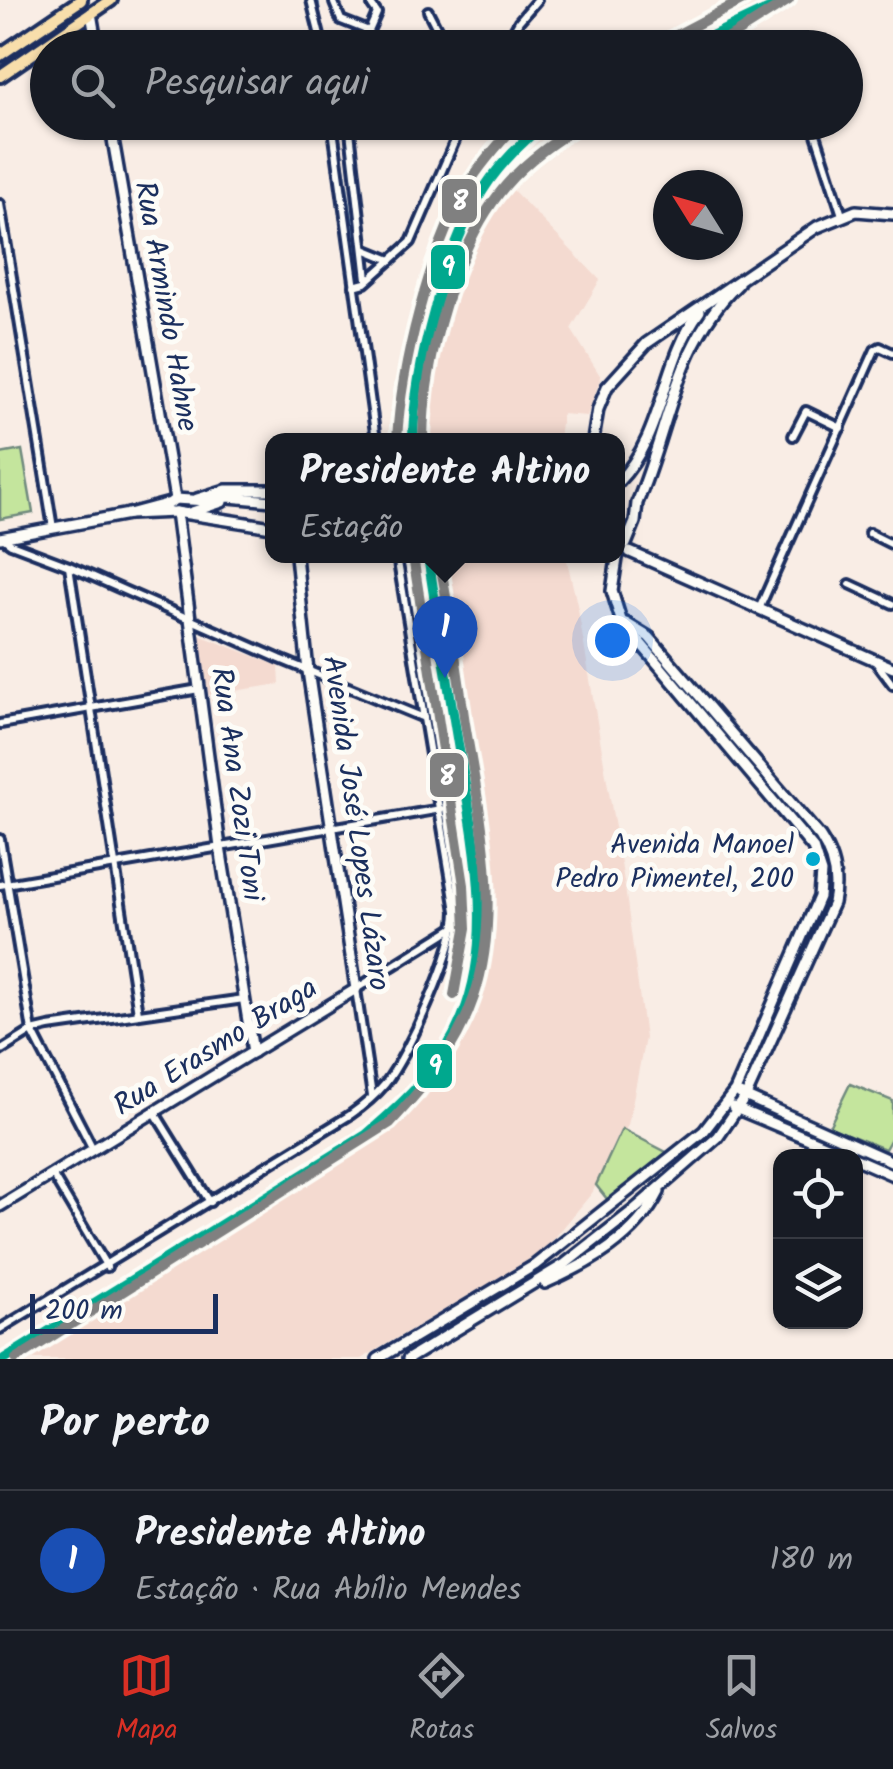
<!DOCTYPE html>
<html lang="pt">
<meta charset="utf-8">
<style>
:root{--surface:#171b24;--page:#242831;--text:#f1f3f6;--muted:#9ea1a6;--line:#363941;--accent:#d93025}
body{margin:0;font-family:Kalam,sans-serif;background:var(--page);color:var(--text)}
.controls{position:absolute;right:30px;bottom:30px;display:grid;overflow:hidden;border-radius:20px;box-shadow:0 2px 8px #0004}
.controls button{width:90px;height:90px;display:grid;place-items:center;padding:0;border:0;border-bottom:2px solid var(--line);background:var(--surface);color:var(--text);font:50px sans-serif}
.compass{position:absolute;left:653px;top:170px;width:90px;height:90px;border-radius:50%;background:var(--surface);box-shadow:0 2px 8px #0004;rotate:307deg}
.scale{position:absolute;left:30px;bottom:25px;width:188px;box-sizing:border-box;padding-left:10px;border:5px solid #1b2f5e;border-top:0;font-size:28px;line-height:35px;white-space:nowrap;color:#1b2f5e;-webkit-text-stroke:8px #fdfcf7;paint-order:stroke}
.you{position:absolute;left:612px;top:640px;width:35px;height:35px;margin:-25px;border:8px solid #fff;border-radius:50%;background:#1a73e8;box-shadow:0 0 0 15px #1a73e833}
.badge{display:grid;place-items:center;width:65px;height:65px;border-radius:50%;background:var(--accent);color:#fff;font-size:32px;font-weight:700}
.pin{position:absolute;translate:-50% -82px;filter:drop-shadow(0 2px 5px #0008)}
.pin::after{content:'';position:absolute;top:52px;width:35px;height:30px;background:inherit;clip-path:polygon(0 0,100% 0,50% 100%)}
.popup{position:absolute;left:265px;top:433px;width:360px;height:130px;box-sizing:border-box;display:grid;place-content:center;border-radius:20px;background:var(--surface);filter:drop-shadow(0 2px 8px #0005);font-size:32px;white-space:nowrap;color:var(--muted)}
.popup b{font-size:38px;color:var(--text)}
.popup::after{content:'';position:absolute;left:50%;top:100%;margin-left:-20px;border:20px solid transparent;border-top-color:var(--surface)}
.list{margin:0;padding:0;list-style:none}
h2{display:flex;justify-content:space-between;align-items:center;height:130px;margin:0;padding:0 40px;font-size:42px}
h2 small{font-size:32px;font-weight:400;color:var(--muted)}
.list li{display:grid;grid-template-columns:65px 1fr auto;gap:30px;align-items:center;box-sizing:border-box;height:140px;padding:0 40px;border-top:2px solid var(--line)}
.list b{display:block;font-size:38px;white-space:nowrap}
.list p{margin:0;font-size:32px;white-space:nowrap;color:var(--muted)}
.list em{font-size:32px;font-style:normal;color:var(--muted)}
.icon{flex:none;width:55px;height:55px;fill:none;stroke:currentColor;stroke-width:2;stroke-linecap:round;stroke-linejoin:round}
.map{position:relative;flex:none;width:893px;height:1359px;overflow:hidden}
.search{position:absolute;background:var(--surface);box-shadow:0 2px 8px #0004;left:30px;right:30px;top:30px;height:110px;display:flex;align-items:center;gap:25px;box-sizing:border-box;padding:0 35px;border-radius:55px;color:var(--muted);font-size:38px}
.sheet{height:270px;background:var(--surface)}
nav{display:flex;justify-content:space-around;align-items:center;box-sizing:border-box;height:140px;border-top:2px solid var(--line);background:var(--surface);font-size:28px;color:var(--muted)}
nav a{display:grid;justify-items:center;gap:5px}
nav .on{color:var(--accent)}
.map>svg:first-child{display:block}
.built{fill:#f4dad0}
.green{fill:#c4e59d;stroke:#708a7e;stroke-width:2.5}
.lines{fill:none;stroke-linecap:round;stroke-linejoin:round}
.stream{stroke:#6594ba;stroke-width:2.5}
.street-casing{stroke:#1b2f5e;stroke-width:14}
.secondary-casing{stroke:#1b2f5e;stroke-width:16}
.highway-casing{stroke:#1b2f5e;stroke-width:18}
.street{stroke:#fdfcf7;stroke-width:6}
.secondary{stroke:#fdfcf7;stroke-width:9}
.highway{stroke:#f8deab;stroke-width:10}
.rail-1-casing{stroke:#fdfcf7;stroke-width:18}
.rail-2-casing{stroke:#fdfcf7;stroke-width:18}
.rail-1{stroke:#00a88e;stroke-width:10}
.rail-2{stroke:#808080;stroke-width:10}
.bus-dot{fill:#00a9ce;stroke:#fdfcf7;stroke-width:4}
.labels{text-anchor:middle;stroke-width:10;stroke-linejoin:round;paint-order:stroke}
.bus-label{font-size:28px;fill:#1b2f5e;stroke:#fdfcf7;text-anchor:end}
.street-label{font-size:30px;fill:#1b2f5e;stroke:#fdfcf7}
.line-badge{stroke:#fdfcf7;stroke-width:4}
.badge-label{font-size:28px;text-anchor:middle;font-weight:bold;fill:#fff}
</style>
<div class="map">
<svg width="893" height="1359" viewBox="0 0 893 1359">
<rect width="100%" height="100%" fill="#f9ede5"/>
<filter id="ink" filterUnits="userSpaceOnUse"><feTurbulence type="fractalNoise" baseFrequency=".01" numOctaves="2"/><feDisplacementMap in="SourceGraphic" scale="20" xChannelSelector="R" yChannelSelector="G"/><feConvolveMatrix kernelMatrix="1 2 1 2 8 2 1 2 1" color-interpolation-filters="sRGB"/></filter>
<g filter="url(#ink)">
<g class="built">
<path d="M 508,185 L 600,280 L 571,329 L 601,377 L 587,416 L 562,414 L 559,440 L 426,440 L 434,368 L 465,255 L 481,223 Z"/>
<path d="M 442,556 L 566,556 L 578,609 L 625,887 L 645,1038 L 628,1125 L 592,1193 L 543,1252 L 361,1359 L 20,1359 L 370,1145 L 425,1099 L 460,1049 L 489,969 L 493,881 Z"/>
<path d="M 199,635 L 279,666 L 280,684 L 208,695 Z"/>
</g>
<g class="green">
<path d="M 22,450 L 33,513 L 0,519 L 0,454 Z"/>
<path d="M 850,1084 L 893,1101 L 893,1135 L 885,1149 L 829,1127 Z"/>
<path d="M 622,1129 L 668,1153 L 607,1199 L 596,1185 Z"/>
</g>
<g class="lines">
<g class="stream">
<path d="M 318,0 L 324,41"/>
<path d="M 337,122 L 360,272"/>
<path d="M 643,639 L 810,837"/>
</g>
<g class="street-casing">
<g id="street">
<path d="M 311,0 L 323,48"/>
<path d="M 334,3 L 341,20 L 369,31"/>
<path d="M 372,6 L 377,13 L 369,31 L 374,48"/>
<path d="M 428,11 L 447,48"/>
<path d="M 504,48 L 519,21 L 537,0"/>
<path d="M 332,122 L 376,440"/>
<path d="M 349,122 L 367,279"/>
<path d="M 812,122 L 842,215"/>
<path d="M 0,204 L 53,528"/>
<path d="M 364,249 L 391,260"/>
<path d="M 354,286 L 365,283 L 411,242 L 463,122"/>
<path d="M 793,436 L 806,411 L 841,428"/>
<path d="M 869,533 L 893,545"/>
<path d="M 4,539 L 11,544 L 69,566 L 280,659 L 424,718"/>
<path d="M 69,566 L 138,1013"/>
<path d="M 850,584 L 893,604"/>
<path d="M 759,609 L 875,350 L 880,347 L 893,353"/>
<path d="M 875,661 L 893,685"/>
<path d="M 0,724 L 199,689"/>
<path d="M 0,839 L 32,1031 L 93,1149"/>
<path d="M 0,885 L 441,809"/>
<path d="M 0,1051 L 32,1031 L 49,1027 L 244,999"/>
<path d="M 372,1096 L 356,989 L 455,927"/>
<path d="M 155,1113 L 210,1202"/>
<path d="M 52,1174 L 107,1267"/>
<path d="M 0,1329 L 350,1115 C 363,1106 375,1096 385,1084 C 409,1054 456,948 456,911 L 397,556"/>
</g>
</g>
<g class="secondary-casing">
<g id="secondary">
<path d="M 91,13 L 97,48"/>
<path d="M 110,122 L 175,499"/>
<path d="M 593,440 L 598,409 L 607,387 L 647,343 L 817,227 L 856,211 L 893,214"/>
<path d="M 618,482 C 665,434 661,363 700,311"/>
<path d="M 175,499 L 170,503 L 129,514 L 176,512 L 272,527"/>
<path d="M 175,499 L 206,501 L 229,497 L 272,501"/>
<path d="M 197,499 L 226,490 L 272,490"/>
<path d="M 176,512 L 220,847 L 253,1052"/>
<path d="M 189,513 L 222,502"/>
<path d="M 0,538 L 129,514"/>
<path d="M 626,544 L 635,522 L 637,503 C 670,426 675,344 738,284"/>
<path d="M 630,552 L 893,668"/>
<path d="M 740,1094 L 893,1162"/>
<path d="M 733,1107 L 850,1156"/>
<path d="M 856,1159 L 893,1175"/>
<path d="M 0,1206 L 356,989 L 308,671 L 296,556"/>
<path d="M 545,1283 C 590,1263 636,1238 659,1192"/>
<path d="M 378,1359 L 535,1265 L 704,1131 L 735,1091 L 819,897 L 821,873 L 813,848 L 621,620 L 612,591 L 618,552"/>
<path d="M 408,1359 L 565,1264 L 634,1210 L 718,1137 L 746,1096 L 833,903 C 838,879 834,858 820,837 L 649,637 L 626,623"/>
</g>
</g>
<g class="highway-casing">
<g id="highway">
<path d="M 0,55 L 81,0"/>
<path d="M 0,76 L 111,0"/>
</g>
</g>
<use href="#street" class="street"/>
<use href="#secondary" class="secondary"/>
<use href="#highway" class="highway"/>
<g class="rail-1-casing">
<g id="rail-1">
<path d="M 686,48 L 788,0"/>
<path d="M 413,440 C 414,368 445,251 483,190 C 500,163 522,142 546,122"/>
<path d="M 4,1359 L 366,1135 C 406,1101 442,1067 462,1018 C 498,932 471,826 457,738 C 447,677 437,617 428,556"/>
</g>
</g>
<g class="rail-2-casing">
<g id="rail-2">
<path d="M 652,48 L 743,0"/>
<path d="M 713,48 L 789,0"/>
<path d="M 397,440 C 401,365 429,254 466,188 C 481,163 499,143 519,122"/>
<path d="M 423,440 C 424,360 454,246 506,185 C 528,159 557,140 585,122"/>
<path d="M 413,556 L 464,885 L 466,929 L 454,995"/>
<path d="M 16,1359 L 390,1123 C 426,1085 457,1047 474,997 C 503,910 479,810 465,723 C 457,667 449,611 439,556"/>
</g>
</g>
<use href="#rail-1" class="rail-1"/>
<use href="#rail-2" class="rail-2"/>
</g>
</g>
<circle class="bus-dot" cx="813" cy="859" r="9"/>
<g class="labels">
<g class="bus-label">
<text x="794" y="853">Avenida Manoel<tspan x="794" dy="34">Pedro Pimentel, 200</tspan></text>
</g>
<g class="street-label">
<text transform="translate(167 306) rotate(80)" y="10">Rua Armindo Hahne</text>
<text transform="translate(238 784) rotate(82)" y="10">Rua Ana Zozi Toni</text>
<text transform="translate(357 823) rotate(82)" y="10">Avenida José Lopes Lázaro</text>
<text transform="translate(215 1046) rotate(-32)" y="10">Rua Erasmo Braga</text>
</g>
</g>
<g class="line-badge">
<rect x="440" y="177" width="39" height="48" rx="10" fill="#808080"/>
<rect x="429" y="243" width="38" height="48" rx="10" fill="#00a88e"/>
<rect x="428" y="751" width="38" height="48" rx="10" fill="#808080"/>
<rect x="415" y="1042" width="39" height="48" rx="10" fill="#00a88e"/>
</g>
<g class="badge-label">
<text x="460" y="210">8</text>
<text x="448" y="276">9</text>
<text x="447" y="785">8</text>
<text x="435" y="1075">9</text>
</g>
</svg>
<div class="controls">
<button><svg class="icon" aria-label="locate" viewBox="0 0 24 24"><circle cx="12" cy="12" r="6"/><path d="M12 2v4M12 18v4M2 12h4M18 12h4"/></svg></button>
<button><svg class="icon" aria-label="layers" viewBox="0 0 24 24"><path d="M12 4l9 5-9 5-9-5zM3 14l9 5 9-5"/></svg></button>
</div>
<svg class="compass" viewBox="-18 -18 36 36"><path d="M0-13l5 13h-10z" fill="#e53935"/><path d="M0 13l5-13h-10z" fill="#9ea1a6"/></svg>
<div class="scale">200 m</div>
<div class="you"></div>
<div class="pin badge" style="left:445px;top:678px;background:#1a4fb4">1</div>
<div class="popup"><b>Presidente Altino</b>Estação</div>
<div class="search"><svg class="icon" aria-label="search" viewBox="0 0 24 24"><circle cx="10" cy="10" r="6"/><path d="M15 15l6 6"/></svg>Pesquisar aqui</div>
</div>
<section class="sheet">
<h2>Por perto<small></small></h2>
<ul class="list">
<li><span class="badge" style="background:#1a4fb4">1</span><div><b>Presidente Altino</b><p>Estação · Rua Abílio Mendes</p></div><em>180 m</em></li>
</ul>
</section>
<nav>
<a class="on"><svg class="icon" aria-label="map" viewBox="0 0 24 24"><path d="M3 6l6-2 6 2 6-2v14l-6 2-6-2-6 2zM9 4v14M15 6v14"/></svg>Mapa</a>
<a><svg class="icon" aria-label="directions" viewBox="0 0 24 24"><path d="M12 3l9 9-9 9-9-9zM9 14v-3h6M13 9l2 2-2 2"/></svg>Rotas</a>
<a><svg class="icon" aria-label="saved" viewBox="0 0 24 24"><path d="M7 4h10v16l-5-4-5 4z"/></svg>Salvos</a>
</nav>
